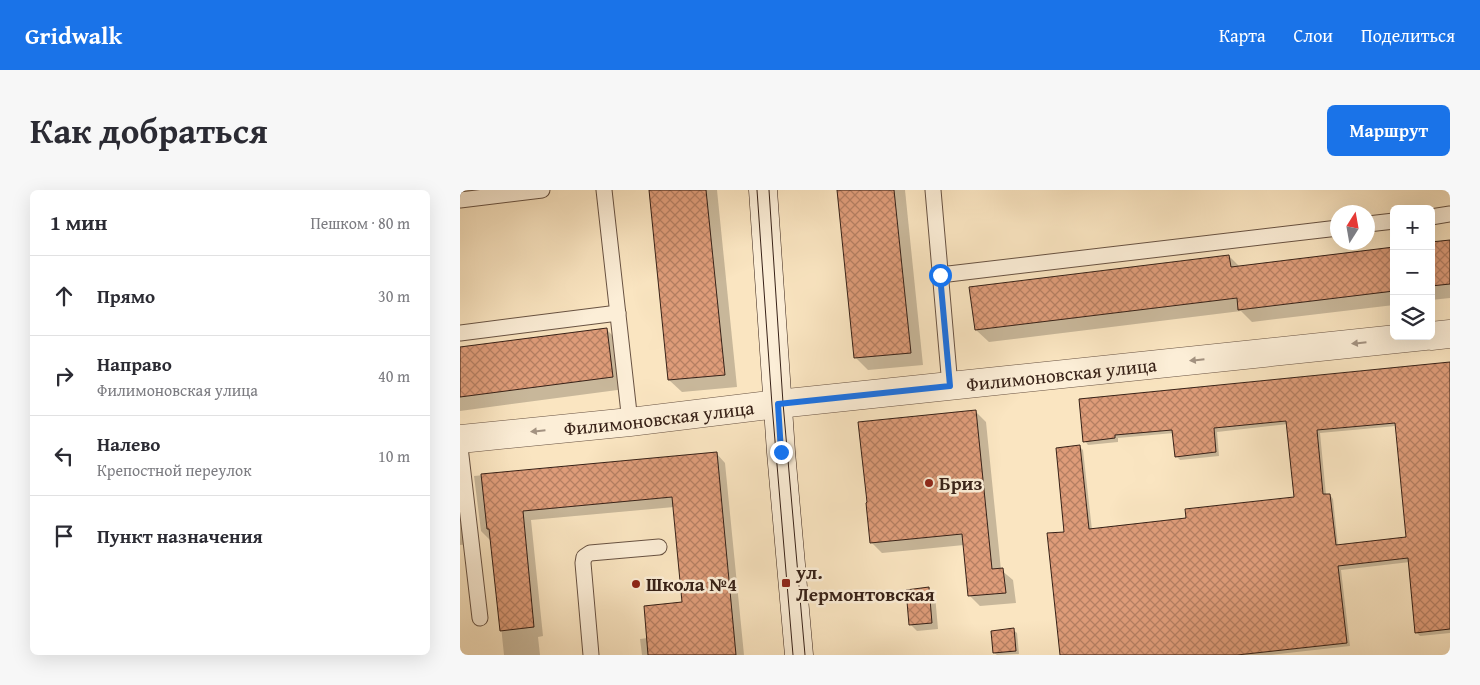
<!DOCTYPE html>
<html lang="ru">
<meta charset="utf-8">
<style>
:root{--surface:#fff;--page:#f7f7f7;--text:#2b2b33;--muted:#7c7c81;--line:#e1e1e2;--accent:#1a73e8}
body{margin:0;font-family:"Gentium Book Plus",serif;background:var(--page);color:var(--text)}
.controls{position:absolute;right:15px;top:15px;display:grid;overflow:hidden;border-radius:8px;box-shadow:0 5px 20px #0002}
.controls button{width:45px;height:45px;display:grid;place-items:center;padding:0;border:0;border-bottom:1px solid var(--line);background:var(--surface);color:var(--text);font:25px sans-serif}
.compass{position:absolute;left:870px;top:15px;width:45px;height:45px;border-radius:50%;background:var(--surface);box-shadow:0 5px 20px #0002;rotate:11deg}
.stop{position:absolute;width:15px;height:15px;margin:-11px;border:4px solid #1a73e8;border-radius:50%;background:#fff}
.stop.end{background:#1a73e8;border-color:#fff;box-shadow:0 1px 5px #0008}
.list{margin:0;padding:0;list-style:none}
h2{display:flex;justify-content:space-between;align-items:center;height:65px;margin:0;padding:0 20px;font-size:21px}
h2 small{font-size:16px;font-weight:400;color:var(--muted)}
.list li{display:grid;grid-template-columns:32px 1fr auto;gap:15px;align-items:center;box-sizing:border-box;height:80px;padding:0 20px;border-top:1px solid var(--line)}
.list b{display:block;font-size:19px;white-space:nowrap}
.list p{margin:0;font-size:16px;white-space:nowrap;color:var(--muted)}
.list em{font-size:16px;font-style:normal;color:var(--muted)}
.icon{flex:none;width:28px;height:28px;fill:none;stroke:currentColor;stroke-width:2;stroke-linecap:round;stroke-linejoin:round}
.map{position:relative;flex:none;width:990px;height:465px;overflow:hidden;border-radius:8px}
header{display:flex;align-items:center;gap:30px;box-sizing:border-box;height:70px;padding:0 25px;background:var(--accent);color:#fff}
header strong{font-size:24px}
nav{display:flex;gap:28px;margin-inline-start:auto;font-size:18px}
.intro{display:flex;align-items:center;justify-content:space-between;box-sizing:border-box;height:120px;padding:0 30px}
h1{margin:0;font-size:35px}
.button{padding:12px 22px;border-radius:8px;background:var(--accent);color:#fff;font-size:18px;font-weight:700}
main{display:flex;gap:30px;padding:0 30px}
aside{flex:1;background:var(--surface);border-radius:8px;box-shadow:0 5px 20px #0002}
.map>svg:first-child{display:block}
.shadow{fill:#0003;fill-rule:evenodd}
.building{fill:url(#building-cross-hatch);stroke:#372117;fill-rule:evenodd}
.lines{fill:none;stroke-linecap:round;stroke-linejoin:round}
.lane-casing{stroke:#685242;stroke-width:17}
.street-casing{stroke:#685242;stroke-width:29}
.secondary-casing{stroke:#372117;stroke-width:29}
.lane{stroke:#fceed7;stroke-width:15}
.street{stroke:#fceed7;stroke-width:28}
.secondary{stroke:#fceed7;stroke-width:28}
.tram{stroke:#372117;stroke-width:1}
.oneway{fill:#a39281}
.route{stroke:#1a73e8;stroke-width:6}
.poi-dot{fill:#8f2418;stroke:#fceed7;stroke-width:2}
.labels{text-anchor:middle;stroke-width:5;stroke-linejoin:round;paint-order:stroke}
.street-label{font-size:19px;fill:#372117;stroke:#fceed7}
.poi-label{font-size:19px;font-weight:bold;fill:#372117;stroke:#fceed7;text-anchor:start}
</style>
<header>
<strong>Gridwalk</strong>
<nav><a>Карта</a><a>Слои</a><a>Поделиться</a></nav>
</header>
<div class="intro"><h1>Как добраться</h1><a class="button">Маршрут</a></div>
<main>
<aside>
<h2>1 мин<small>Пешком · 80 m</small></h2>
<ul class="list">
<li><svg class="icon" aria-label="ahead" viewBox="0 0 24 24"><path d="M12 20V5M6 11l6-6 6 6"/></svg><div><b>Прямо</b></div><em>30 m</em></li>
<li><svg class="icon" aria-label="right" viewBox="0 0 24 24"><path d="M7 20v-9h11M14 6l5 5-5 5"/></svg><div><b>Направо</b><p>Филимоновская улица</p></div><em>40 m</em></li>
<li><svg class="icon" aria-label="left" viewBox="0 0 24 24"><path d="M17 20v-9H6M10 6l-5 5 5 5"/></svg><div><b>Налево</b><p>Крепостной переулок</p></div><em>10 m</em></li>
<li><svg class="icon" aria-label="arrive" viewBox="0 0 24 24"><path d="M6 21V4h12l-3 4 3 4H6"/></svg><div><b>Пункт назначения</b></div></li>
</ul>
</aside>
<div class="map">
<svg width="990" height="465" viewBox="0 0 990 465">
<defs>
<pattern id="building-cross-hatch" width="8" height="8" patternUnits="userSpaceOnUse" patternTransform="scale(1.25)"><rect width="8" height="8" fill="#de9c79"/><path d="M0 0l8 8M0 8l8-8" fill="none" stroke="#b57f62"/></pattern>
</defs>
<rect width="100%" height="100%" fill="#fae5c1"/>
<filter id="stains"><feTurbulence type="fractalNoise" baseFrequency=".004" numOctaves="4"/><feColorMatrix values="0 0 0 0 .2 0 0 0 0 .09 0 0 0 0 .02 0 0 0 .5 -.17"/></filter>
<radialGradient id="worn" r=".72"><stop offset=".6" stop-color="#630" stop-opacity="0"/><stop offset="1" stop-color="#630" stop-opacity=".3"/></radialGradient>
<g class="shadow">
<path d="M 0,0 L 40,0 L 0,5 Z"/>
<path d="M 190,0 L 257,0 L 277,197 L 222,202 L 209,190 Z"/>
<path d="M 379,0 L 445,0 L 463,175 L 408,180 L 396,168 Z"/>
<path d="M 990,51 L 990,108 L 971,110 L 971,53 Z"/>
<path d="M 934,58 L 934,115 L 792,132 L 781,121 L 529,152 L 516,140 L 769,66 L 780,77 Z"/>
<path d="M 146,139 L 159,152 L 165,199 L 0,221 L 0,158 Z"/>
<path d="M 990,173 L 990,443 L 960,446 L 956,442 L 950,372 L 881,380 L 890,456 L 809,465 L 601,465 L 606,343 L 620,257 L 623,260 L 632,340 L 728,330 L 835,309 L 828,234 L 757,242 L 759,266 L 720,270 L 716,266 L 714,243 L 658,248 L 658,252 L 628,255 L 625,251 ZM 936,236 L 947,348 L 878,356 L 873,309 L 870,305 L 866,305 L 860,243 Z"/>
<path d="M 515,221 L 526,232 L 541,380 L 553,390 L 556,413 L 520,416 L 510,406 L 504,355 L 422,363 L 411,352 Z"/>
<path d="M 256,263 L 265,273 L 284,465 L 182,465 L 180,449 L 188,448 L 223,414 L 214,317 L 71,330 L 83,446 L 78,447 L 80,465 L 44,465 L 32,350 L 30,350 L 21,341 L 14,286 Z"/>
<path d="M 0,295 L 11,354 L 0,355 Z"/>
<path d="M 468,399 L 475,405 L 478,439 L 457,441 L 451,435 Z"/>
<path d="M 553,440 L 557,443 L 559,464 L 537,465 L 534,463 Z"/>
</g>
<g class="building">
<path d="M 189,0 L 246,0 L 265,185 L 208,190 Z"/>
<path d="M 377,0 L 434,0 L 451,163 L 394,168 Z"/>
<path d="M 990,50 L 990,94 L 971,96 L 971,52 Z"/>
<path d="M 934,57 L 934,101 L 778,120 L 777,108 L 515,140 L 509,97 L 769,65 L 771,77 Z"/>
<path d="M 147,138 L 153,187 L 0,207 L 0,157 Z"/>
<path d="M 990,172 L 990,439 L 955,443 L 948,368 L 878,376 L 887,453 L 777,465 L 600,465 L 587,343 L 604,342 L 596,258 L 620,255 L 629,339 L 726,328 L 725,319 L 834,307 L 826,231 L 754,238 L 756,262 L 715,267 L 712,240 L 655,245 L 655,248 L 623,252 L 619,209 ZM 935,233 L 946,347 L 876,355 L 870,304 L 863,304 L 857,240 Z"/>
<path d="M 516,220 L 532,379 L 543,378 L 546,403 L 508,406 L 502,344 L 410,353 L 406,313 L 407,312 L 398,232 Z"/>
<path d="M 257,262 L 276,465 L 188,465 L 184,416 L 222,412 L 212,307 L 63,321 L 74,437 L 40,441 L 29,339 L 27,339 L 21,284 Z"/>
<path d="M 469,397 L 472,433 L 449,435 L 446,400 Z"/>
<path d="M 554,438 L 556,461 L 533,463 L 531,441 Z"/>
</g>
<g class="lines">
<g class="lane-casing">
<g id="lane">
<path d="M 144,0 L 170,232"/>
<path d="M 473,0 L 490,196"/>
<path d="M 0,10 L 82,0"/>
<path d="M 971,27 L 990,24"/>
<path d="M 908,34 L 934,31"/>
<path d="M 480,85 L 878,38"/>
<path d="M 0,143 L 158,123"/>
<path d="M 0,257 L 20,428"/>
<path d="M 131,465 L 123,373 L 124,367 L 130,363 L 199,357"/>
</g>
</g>
<g class="street-casing">
<g id="street">
<path d="M 971,146 L 990,144"/>
<path id="s1" d="M 0,249 L 170,232 L 318,214 L 965,146"/>
</g>
</g>
<g class="secondary-casing">
<path id="secondary" d="M 303,0 L 321,262 L 339,465"/>
</g>
<use href="#lane" class="lane"/>
<use href="#street" class="street"/>
<use href="#secondary" class="secondary"/>
<g class="tram">
<path d="M 297,0 L 312,215 L 333,465"/>
<path d="M 309,0 L 323,213 L 345,465"/>
</g>
</g>
<defs><path id="oneway-solid" d="M-6-.8H1V-3.2L6.5 0L1 3.2V.8H-6Z" transform="scale(1.25)"/></defs>
<g class="oneway">
<use href="#oneway-solid" transform="translate(899 153) rotate(174)"/>
<use href="#oneway-solid" transform="translate(737 170) rotate(174)"/>
<use href="#oneway-solid" transform="translate(78 241) rotate(174)"/>
</g>
<g class="lines">
<path class="route" d="M 321,262 L 318,214 L 490,196 L 480,85"/>
</g>
<g class="poi-dot">
<circle cx="469" cy="293" r="5"/>
<rect x="321" y="388" width="10" height="10" rx="2.5"/>
<circle cx="176" cy="394" r="5"/>
</g>
<g class="labels">
<g class="street-label">
<text dy="7" stroke="none"><textPath href="#s1" startOffset="605">Филимоновская улица</textPath></text>
<text dy="7" stroke="none"><textPath href="#s1" startOffset="200">Филимоновская улица</textPath></text>
</g>
<g class="poi-label">
<text x="479" y="300">Бриз</text>
<text x="336" y="389">ул.<tspan x="336" dy="22">Лермонтовская</tspan></text>
<text x="186" y="401">Школа №4</text>
</g>
</g>
<rect width="100%" height="100%" filter="url(#stains)"/>
<rect width="100%" height="100%" fill="url(#worn)"/>
</svg>
<div class="controls">
<button>+</button>
<button>−</button>
<button><svg class="icon" aria-label="layers" viewBox="0 0 24 24"><path d="M12 4l9 5-9 5-9-5zM3 14l9 5 9-5"/></svg></button>
</div>
<svg class="compass" viewBox="-18 -18 36 36"><path d="M0-13l5 13h-10z" fill="#e53935"/><path d="M0 13l5-13h-10z" fill="#7c7c81"/></svg>
<div class="stop" style="left:480px;top:85px"></div>
<div class="stop end" style="left:321px;top:262px"></div>
</div>
</main>
